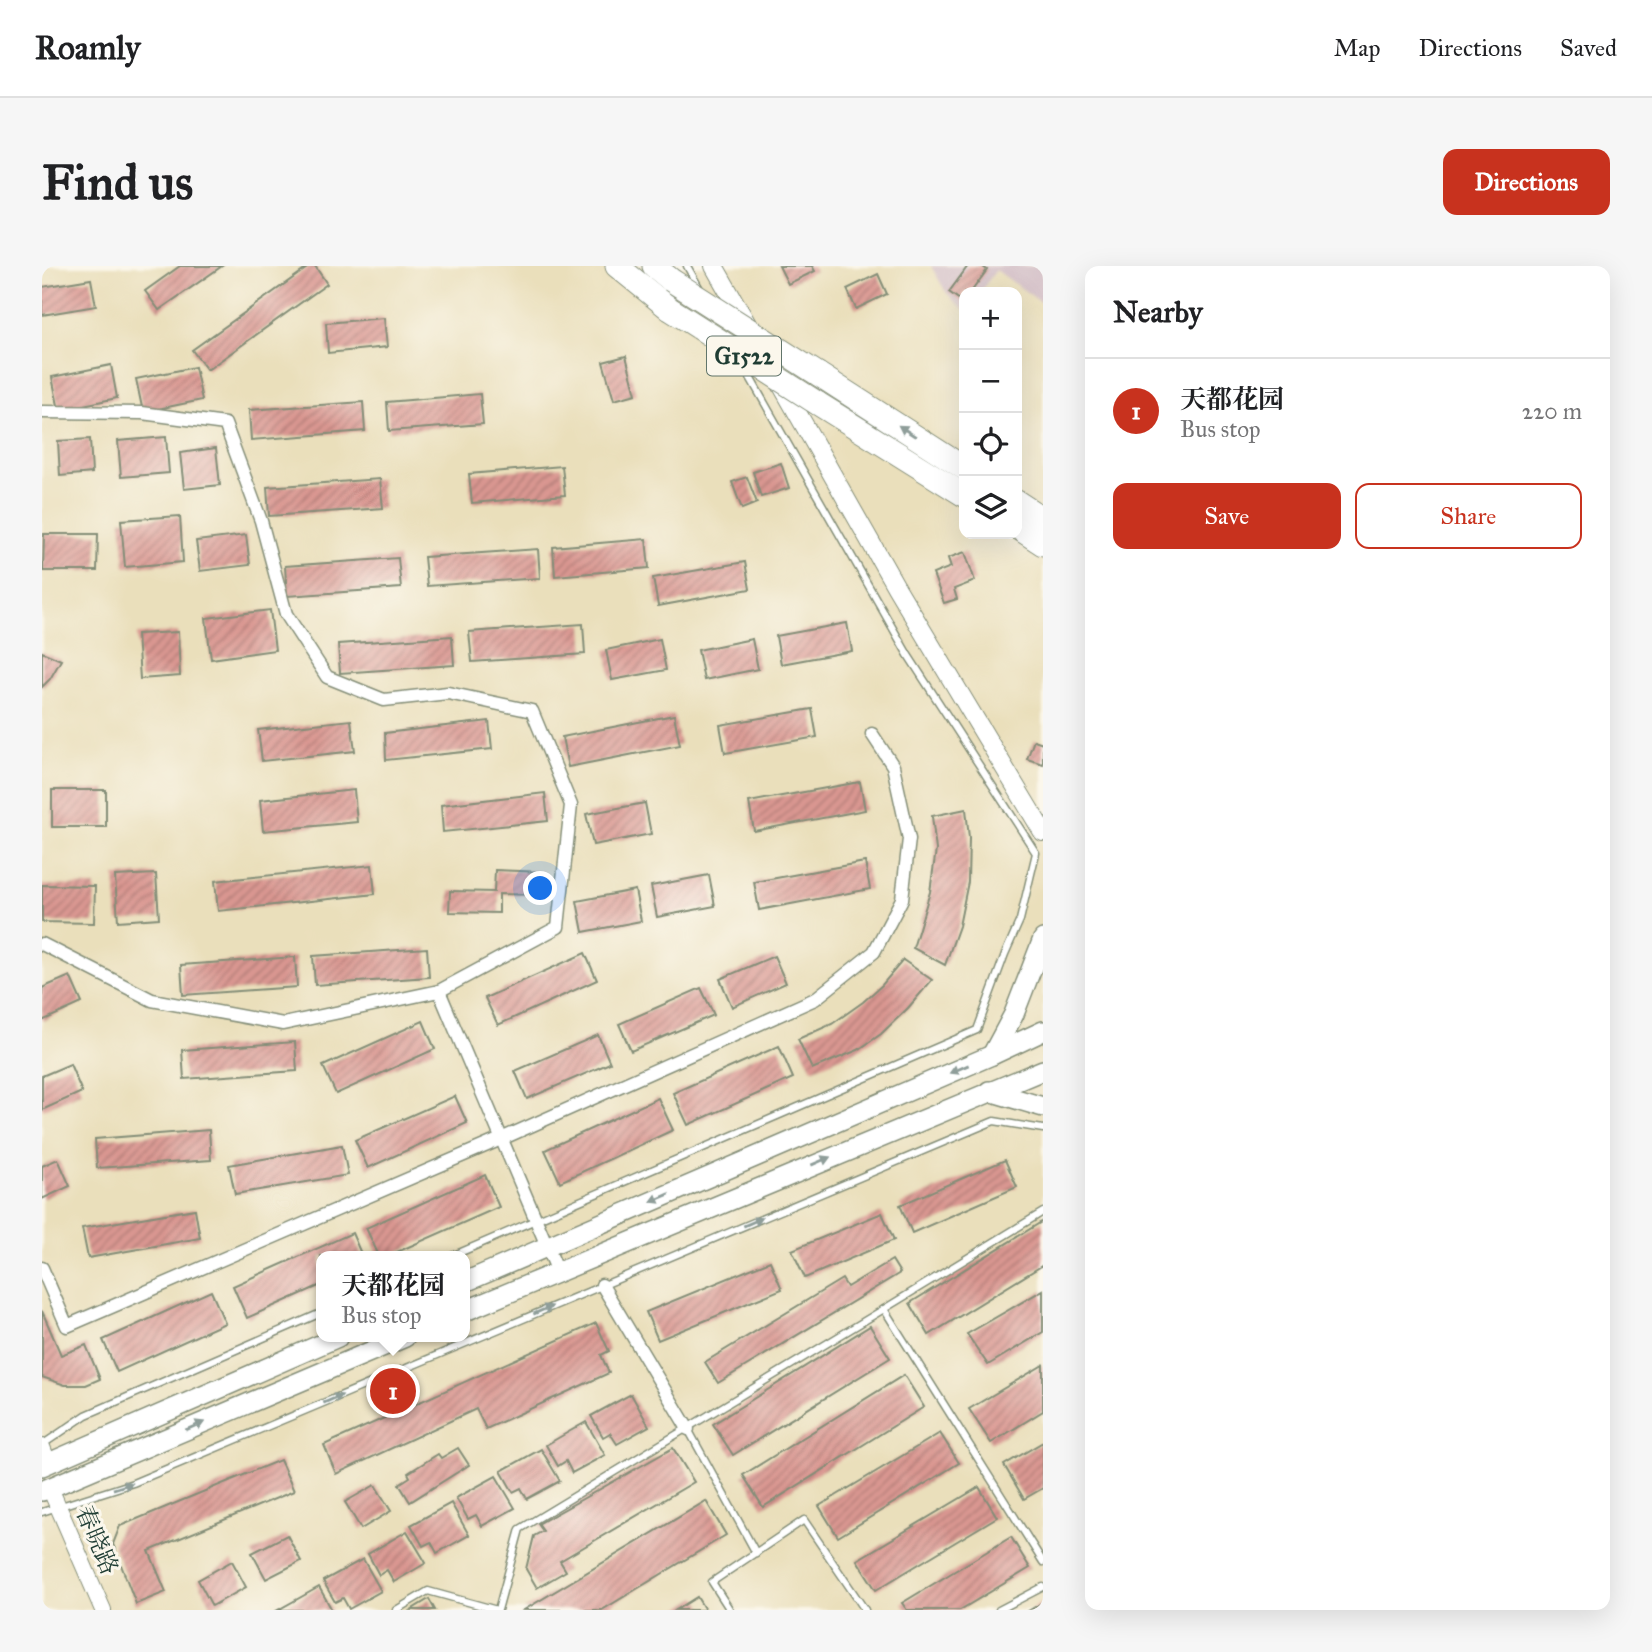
<!DOCTYPE html>
<meta charset="utf-8">
<style>
:root{--surface:#fff;--page:#f6f6f6;--text:#202124;--muted:#757577;--line:#e0e0e0;--accent:#c8321e}
body{margin:0;font-family:"IM FELL Great Primer","Noto Serif SC",serif;background:var(--page);color:var(--text)}
.controls{position:absolute;right:21px;top:21px;display:grid;overflow:hidden;border-radius:14px;box-shadow:0 7px 28px #0002}
.controls button{width:63px;height:63px;display:grid;place-items:center;padding:0;border:0;border-bottom:2px solid var(--line);background:var(--surface);color:var(--text);font:35px sans-serif}
.you{position:absolute;left:499px;top:623px;width:24px;height:24px;margin:-18px;border:5px solid #fff;border-radius:50%;background:#1a73e8;box-shadow:0 0 0 10px #1a73e833}
.badge{display:grid;place-items:center;width:46px;height:46px;border-radius:50%;background:var(--accent);color:#fff;font-size:23px;font-weight:700}
.pin{position:absolute;translate:-50% -50%;border:4px solid #fff;box-shadow:0 2px 7px #0006}
.popup{position:absolute;left:274px;top:985px;width:154px;height:91px;box-sizing:border-box;display:grid;place-content:center;border-radius:14px;background:var(--surface);filter:drop-shadow(0 2px 5px #0005);font-size:23px;white-space:nowrap;color:var(--muted)}
.popup b{font-size:26px;color:var(--text)}
.popup::after{content:'';position:absolute;left:50%;top:100%;margin-left:-14px;border:14px solid transparent;border-top-color:var(--surface)}
.list{margin:0;padding:0;list-style:none}
h2{display:flex;justify-content:space-between;align-items:center;height:91px;margin:0;padding:0 28px;font-size:30px}
h2 small{font-size:23px;font-weight:400;color:var(--muted)}
.list li{display:grid;grid-template-columns:46px 1fr auto;gap:21px;align-items:center;box-sizing:border-box;height:105px;padding:0 28px;border-top:2px solid var(--line)}
.list b{display:block;font-size:26px;white-space:nowrap}
.list p{margin:0;font-size:23px;white-space:nowrap;color:var(--muted)}
.list em{font-size:23px;font-style:normal;color:var(--muted)}
.actions{display:flex;gap:14px;padding:21px 28px}
.actions a{flex:1;padding:16px 0;border:2px solid var(--accent);border-radius:14px;text-align:center;font-size:24px;color:var(--accent)}
.actions .main{background:var(--accent);color:#fff}
.icon{flex:none;width:38px;height:38px;fill:none;stroke:currentColor;stroke-width:2;stroke-linecap:round;stroke-linejoin:round}
.map{position:relative;flex:none;width:1001px;height:1344px;overflow:hidden;border-radius:14px}
header{display:flex;align-items:center;gap:42px;box-sizing:border-box;height:98px;padding:0 35px;background:var(--surface);border-bottom:2px solid var(--line)}
header strong{font-size:33px}
nav{display:flex;gap:38px;margin-inline-start:auto;font-size:24px}
.intro{display:flex;align-items:center;justify-content:space-between;box-sizing:border-box;height:168px;padding:0 42px}
h1{margin:0;font-size:49px}
.button{padding:18px 32px;border-radius:14px;background:var(--accent);color:#fff;font-size:24px;font-weight:700}
main{display:flex;gap:42px;padding:0 42px}
aside{flex:1;background:var(--surface);border-radius:14px;box-shadow:0 7px 28px #0002}
.map>svg:first-child{display:block}
.industrial{fill:#d2bdc6}
.building{fill:url(#building-hatch)}
.lines{fill:none;stroke-linecap:round;stroke-linejoin:round}
.service-casing{stroke:#848e78;stroke-width:9}
.minor-casing{stroke:#848e78;stroke-width:15}
.tertiary-casing{stroke:#848e78;stroke-width:18}
.secondary-casing{stroke:#848e78;stroke-width:20}
.primary-casing{stroke:#848e78;stroke-width:22}
.motorway-casing{stroke:#848e78;stroke-width:25}
.service{stroke:#fff;stroke-width:6}
.minor{stroke:#fff;stroke-width:12}
.tertiary{stroke:#fff;stroke-width:16}
.secondary{stroke:#fff;stroke-width:18}
.primary{stroke:#fff;stroke-width:19}
.motorway{stroke:#fff;stroke-width:23}
.motorway-bridge-casing{stroke:#848e78;stroke-width:25;stroke-linecap:butt}
.motorway-bridge{stroke:#fff;stroke-width:23}
.oneway{fill:#8f9e9a}
.labels{text-anchor:middle;stroke-width:6;stroke-linejoin:round;paint-order:stroke}
.shield{fill:#fbf7ec;stroke:#61756b;stroke-width:2}
.shield-label{font-size:23px;font-weight:bold;fill:#1f3d34}
.street-label{font-size:24px;fill:#1f3d34;stroke:#fbf7ec}
</style>
<header>
<strong>Roamly</strong>
<nav><a>Map</a><a>Directions</a><a>Saved</a></nav>
</header>
<div class="intro"><h1>Find us</h1><a class="button">Directions</a></div>
<main>
<div class="map">
<svg width="1001" height="1344" viewBox="0 0 1001 1344">
<defs>
<pattern id="building-hatch" width="6" height="6" patternUnits="userSpaceOnUse" patternTransform="scale(1.75)"><rect width="6" height="6" fill="#da9791"/><path d="M-1 1l2-2M0 6l6-6M5 7l2-2" fill="none" stroke="#b07c77"/></pattern>
</defs>
<rect width="100%" height="100%" fill="#fbf7ec"/>
<filter id="ink" filterUnits="userSpaceOnUse"><feTurbulence type="fractalNoise" baseFrequency=".0143" numOctaves="2"/><feDisplacementMap in="SourceGraphic" scale="14" xChannelSelector="R" yChannelSelector="G"/><feConvolveMatrix kernelMatrix="1 2 1 2 8 2 1 2 1" color-interpolation-filters="sRGB"/></filter>
<filter id="wash" filterUnits="userSpaceOnUse"><feTurbulence type="fractalNoise" baseFrequency=".00686" numOctaves="4" result="noise"/><feDisplacementMap in="SourceGraphic" scale="28" xChannelSelector="R" yChannelSelector="G"/><feGaussianBlur stdDeviation="1.57" result="paint"/><feColorMatrix in="noise" values="0 0 0 0 0 0 0 0 0 0 0 0 0 0 0 0 0 1.4 0 .05"/><feComposite in="paint" operator="in"/></filter>
<g filter="url(#wash)">
<rect width="100%" height="100%" fill="#eadfbb"/>
<path class="industrial" d="M 889,0 L 1001,0 L 1001,38 L 954,4 L 938,26 L 922,26 L 922,45 L 904,26 Z"/>
<g id="blocks">
<g class="building">
<path d="M 138,0 L 180,0 L 117,44 L 103,25 Z"/>
<path d="M 268,0 L 273,0 L 285,18 L 165,104 L 150,84 Z"/>
<path d="M 737,0 L 770,0 L 773,5 L 746,18 Z"/>
<path d="M 926,0 L 940,0 L 945,4 L 929,26 L 922,26 L 922,37 L 907,26 Z"/>
<path d="M 836,8 L 845,28 L 814,43 L 805,23 Z"/>
<path d="M 49,13 L 54,40 L 0,49 L 0,21 Z"/>
<path d="M 342,52 L 345,81 L 286,87 L 284,57 Z"/>
<path d="M 584,90 L 594,128 L 572,134 L 561,96 Z"/>
<path d="M 69,99 L 75,132 L 17,144 L 10,111 Z"/>
<path d="M 153,101 L 160,134 L 101,146 L 94,113 Z"/>
<path d="M 438,128 L 441,158 L 347,165 L 345,136 Z"/>
<path d="M 321,136 L 323,165 L 209,174 L 207,144 Z"/>
<path d="M 124,171 L 127,207 L 79,211 L 76,175 Z"/>
<path d="M 48,173 L 50,207 L 18,210 L 16,175 Z"/>
<path d="M 174,182 L 178,219 L 142,223 L 138,187 Z"/>
<path d="M 739,197 L 747,222 L 719,231 L 711,206 Z"/>
<path d="M 520,200 L 523,229 L 430,237 L 427,208 Z"/>
<path d="M 705,211 L 715,237 L 700,243 L 690,216 Z"/>
<path d="M 338,213 L 341,242 L 227,250 L 225,221 Z"/>
<path d="M 138,250 L 141,296 L 83,301 L 79,254 Z"/>
<path d="M 2,268 L 56,268 L 55,305 L 1,305 Z"/>
<path d="M 204,269 L 208,299 L 158,305 L 154,275 Z"/>
<path d="M 604,273 L 607,302 L 513,310 L 511,281 Z"/>
<path d="M 496,283 L 498,312 L 385,320 L 382,291 Z"/>
<path d="M 923,286 L 933,315 L 912,323 L 915,333 L 902,337 L 891,308 L 909,301 L 906,292 Z"/>
<path d="M 356,292 L 359,322 L 245,330 L 243,300 Z"/>
<path d="M 703,296 L 708,323 L 616,340 L 611,312 Z"/>
<path d="M 228,344 L 233,384 L 169,393 L 164,352 Z"/>
<path d="M 805,357 L 810,385 L 739,398 L 734,370 Z"/>
<path d="M 541,358 L 543,388 L 430,396 L 427,366 Z"/>
<path d="M 136,366 L 138,410 L 98,413 L 95,368 Z"/>
<path d="M 410,370 L 412,399 L 298,407 L 296,378 Z"/>
<path d="M 618,373 L 624,404 L 570,414 L 564,384 Z"/>
<path d="M 710,373 L 716,403 L 662,414 L 656,384 Z"/>
<path d="M 0,386 L 19,394 L 8,413 L 0,421 Z"/>
<path d="M 770,443 L 775,471 L 683,487 L 678,459 Z"/>
<path d="M 632,449 L 638,479 L 526,501 L 520,471 Z"/>
<path d="M 309,454 L 313,485 L 220,495 L 216,464 Z"/>
<path d="M 447,455 L 450,483 L 344,494 L 343,467 Z"/>
<path d="M 992,474 L 1001,477 L 1001,498 L 985,493 Z"/>
<path d="M 818,516 L 823,544 L 712,565 L 707,536 Z"/>
<rect x="10" y="524" width="54" height="37"/>
<path d="M 312,524 L 315,556 L 221,565 L 218,534 Z"/>
<path d="M 503,527 L 506,555 L 401,566 L 399,539 Z"/>
<path d="M 603,537 L 609,568 L 551,579 L 544,548 Z"/>
<path d="M 924,543 L 927,572 L 926,616 L 917,660 L 903,699 L 871,682 L 888,626 L 894,584 L 890,550 Z"/>
<path d="M 823,596 L 828,623 L 717,644 L 712,616 Z"/>
<path d="M 330,599 L 333,628 L 176,645 L 173,615 Z"/>
<path d="M 453,604 L 501,606 L 500,629 L 457,628 L 457,647 L 407,646 L 408,625 L 452,626 Z"/>
<path d="M 114,608 L 117,652 L 76,655 L 73,610 Z"/>
<path d="M 667,609 L 673,640 L 615,651 L 609,620 Z"/>
<path d="M 0,619 L 53,620 L 52,657 L 0,656 Z"/>
<path d="M 593,624 L 599,655 L 541,666 L 535,635 Z"/>
<path d="M 385,682 L 387,711 L 273,719 L 271,690 Z"/>
<path d="M 543,687 L 555,714 L 456,759 L 443,732 Z"/>
<path d="M 732,690 L 744,717 L 690,741 L 678,713 Z"/>
<path d="M 253,691 L 255,721 L 141,729 L 139,699 Z"/>
<path d="M 861,694 L 890,714 L 866,742 L 839,768 L 816,784 L 770,803 L 756,773 L 790,758 L 821,736 L 840,719 Z"/>
<path d="M 28,710 L 40,737 L 0,755 L 0,722 Z"/>
<path d="M 659,722 L 672,749 L 589,785 L 577,758 Z"/>
<path d="M 381,755 L 393,783 L 294,828 L 281,800 Z"/>
<path d="M 556,769 L 568,797 L 485,833 L 473,805 Z"/>
<path d="M 253,776 L 255,805 L 142,813 L 140,784 Z"/>
<path d="M 737,780 L 751,812 L 646,859 L 631,827 Z"/>
<path d="M 28,798 L 40,826 L 0,844 L 0,810 Z"/>
<path d="M 413,830 L 425,857 L 326,902 L 313,874 Z"/>
<path d="M 616,832 L 631,864 L 518,916 L 503,884 Z"/>
<path d="M 167,864 L 169,894 L 55,902 L 53,873 Z"/>
<path d="M 300,879 L 306,909 L 193,928 L 187,899 Z"/>
<path d="M 16,893 L 28,920 L 0,933 L 0,900 Z"/>
<path d="M 963,894 L 975,921 L 870,967 L 858,939 Z"/>
<path d="M 443,909 L 457,941 L 346,990 L 337,990 L 324,962 Z"/>
<path d="M 153,943 L 158,972 L 46,992 L 40,962 Z"/>
<path d="M 840,947 L 852,974 L 763,1012 L 750,984 Z"/>
<path d="M 1001,955 L 1001,999 L 887,1069 L 868,1037 Z"/>
<path d="M 310,967 L 320,990 L 279,990 L 279,1019 L 205,1052 L 191,1020 Z"/>
<path d="M 850,994 L 858,1007 L 676,1117 L 663,1096 L 800,1013 L 805,1021 Z"/>
<path d="M 728,995 L 740,1023 L 616,1074 L 604,1046 Z"/>
<path d="M 1001,1024 L 1001,1066 L 946,1099 L 925,1068 Z"/>
<path d="M 169,1025 L 183,1057 L 75,1106 L 61,1074 Z"/>
<path d="M 0,1045 L 19,1089 L 44,1079 L 58,1113 L 44,1119 L 23,1119 L 0,1111 Z"/>
<path d="M 554,1057 L 567,1085 L 559,1089 L 567,1107 L 444,1163 L 434,1143 L 294,1208 L 282,1179 Z"/>
<path d="M 828,1060 L 848,1092 L 691,1189 L 671,1158 Z"/>
<path d="M 1001,1099 L 1001,1145 L 949,1177 L 927,1143 Z"/>
<path d="M 862,1109 L 882,1141 L 721,1241 L 701,1209 Z"/>
<path d="M 589,1128 L 607,1160 L 575,1178 L 568,1167 L 561,1171 L 549,1150 Z"/>
<path d="M 544,1156 L 563,1189 L 530,1207 L 524,1195 L 516,1200 L 504,1179 Z"/>
<path d="M 898,1167 L 917,1197 L 796,1271 L 777,1240 Z"/>
<path d="M 1001,1176 L 1001,1222 L 982,1233 L 962,1199 Z"/>
<path d="M 416,1182 L 427,1199 L 368,1236 L 357,1218 L 368,1211 L 366,1207 L 396,1188 L 399,1192 Z"/>
<path d="M 631,1182 L 652,1216 L 518,1295 L 524,1305 L 495,1322 L 484,1303 L 492,1270 L 501,1265 L 496,1258 Z"/>
<path d="M 499,1183 L 518,1215 L 485,1233 L 479,1222 L 471,1226 L 459,1205 Z"/>
<path d="M 238,1194 L 252,1225 L 107,1285 L 124,1326 L 94,1338 L 71,1278 L 78,1260 Z"/>
<path d="M 454,1210 L 473,1242 L 440,1260 L 434,1249 L 426,1253 L 414,1232 Z"/>
<path d="M 333,1219 L 349,1245 L 319,1263 L 303,1236 Z"/>
<path d="M 937,1221 L 955,1251 L 834,1324 L 815,1294 Z"/>
<path d="M 664,1235 L 684,1269 L 560,1344 L 482,1344 Z"/>
<path d="M 409,1237 L 427,1269 L 395,1287 L 389,1276 L 381,1280 L 369,1259 Z"/>
<path d="M 365,1265 L 384,1297 L 352,1316 L 345,1304 L 337,1309 L 326,1288 Z"/>
<path d="M 245,1269 L 259,1295 L 224,1313 L 210,1287 Z"/>
<path d="M 969,1271 L 988,1302 L 918,1344 L 865,1344 L 860,1337 Z"/>
<path d="M 321,1293 L 339,1325 L 307,1343 L 301,1332 L 293,1336 L 281,1315 Z"/>
<path d="M 190,1295 L 204,1321 L 170,1340 L 156,1314 Z"/>
<path d="M 277,1321 L 290,1344 L 236,1344 Z"/>
<path d="M 655,1331 L 663,1344 L 634,1344 Z"/>
<path d="M 387,1333 L 393,1344 L 369,1344 Z"/>
<path d="M 1001,1336 L 1001,1344 L 988,1344 Z"/>
</g>
</g>
</g>
<g filter="url(#ink)">
<use href="#blocks" fill-opacity="0" stroke="#848e78" stroke-width="2"/>
<g class="lines">
<g class="service-casing">
<g id="service">
<path d="M 645,0 L 658,23"/>
<path d="M 410,990 L 935,764 L 963,688 L 978,654 L 994,587 L 866,389 L 701,99"/>
<path d="M 842,1043 L 1001,946"/>
<path d="M 646,1163 L 714,1287"/>
<path d="M 0,1179 L 44,1149 L 279,1047"/>
<path d="M 0,1246 L 91,1217 L 952,855 L 1001,863"/>
<path d="M 354,1344 L 386,1325 L 455,1344"/>
<path d="M 456,1344 L 478,1263 L 842,1043 L 1001,1296"/>
<path d="M 688,1344 L 670,1316 L 762,1254 L 823,1344"/>
<path d="M 957,1344 L 1001,1321"/>
</g>
</g>
<g class="minor-casing">
<g id="minor">
<path d="M 0,146 L 100,147 L 183,158 L 219,255 L 244,348 L 285,411 L 342,434 L 406,427 L 490,445 L 529,539 L 516,661 L 397,725 L 241,758 L 110,734 L 0,678"/>
<path d="M 397,725 L 516,1006"/>
<path d="M 0,1002 L 25,1060 L 459,873 L 773,733 L 832,686 L 860,633 L 867,573 L 851,500 L 830,468"/>
<path d="M 560,1019 L 646,1163"/>
</g>
</g>
<g class="tertiary-casing">
<g id="tertiary">
<path d="M 0,1181 L 6,1197"/>
<path d="M 8,1222 L 61,1344"/>
</g>
</g>
<g class="secondary-casing">
<path id="secondary" d="M 672,0 L 854,321 L 1001,566"/>
</g>
<g class="primary-casing">
<g id="primary">
<path d="M 950,789 L 972,748 L 1001,673"/>
<path d="M 947,825 L 1001,841"/>
<path d="M 423,1016 L 950,789 L 1001,765"/>
<path d="M 423,1045 L 1001,804"/>
<path d="M 0,1200 L 296,1071"/>
<path d="M 0,1225 L 363,1071"/>
</g>
</g>
<g class="motorway-casing">
<g id="motorway">
<path d="M 575,0 L 628,43"/>
<path d="M 612,0 L 629,14"/>
<path d="M 776,108 L 922,202"/>
<path d="M 775,137 L 922,229"/>
<path d="M 975,236 L 1001,253"/>
<path d="M 975,261 L 1001,278"/>
</g>
</g>
<use href="#service" class="service"/>
<use href="#minor" class="minor"/>
<use href="#tertiary" class="tertiary"/>
<use href="#secondary" class="secondary"/>
<use href="#primary" class="primary"/>
<use href="#motorway" class="motorway"/>
<g class="motorway-bridge-casing">
<g id="motorway-bridge">
<path d="M 629,14 L 776,108"/>
<path d="M 628,43 L 775,137"/>
</g>
</g>
<use href="#motorway-bridge" class="motorway-bridge"/>
</g>
<defs><path id="oneway-solid" d="M-6-.8H1V-3.2L6.5 0L1 3.2V.8H-6Z" transform="scale(1.75)"/></defs>
<g class="oneway">
<use href="#oneway-solid" transform="translate(865 165) rotate(-147)"/>
<use href="#oneway-solid" transform="translate(917 803) rotate(157)"/>
<use href="#oneway-solid" transform="translate(779 895) rotate(-23)"/>
<use href="#oneway-solid" transform="translate(618 932) rotate(157)"/>
<use href="#oneway-solid" transform="translate(711 956) rotate(-23)"/>
<use href="#oneway-solid" transform="translate(501 1044) rotate(-23)"/>
<use href="#oneway-solid" transform="translate(291 1133) rotate(-23)"/>
<use href="#oneway-solid" transform="translate(153 1160) rotate(-23)"/>
<use href="#oneway-solid" transform="translate(81 1220) rotate(-17)"/>
</g>
</g>
<g class="labels">
<rect class="shield" x="665" y="70.5" width="74" height="39" rx="5"/>
<g class="shield-label">
<text x="702" y="98">G1522</text>
</g>
<g class="street-label">
<text transform="translate(55 1274) rotate(67)" y="8">春晓路</text>
</g>
</g>
</svg>
<div class="controls">
<button>+</button>
<button>−</button>
<button><svg class="icon" aria-label="locate" viewBox="0 0 24 24"><circle cx="12" cy="12" r="6"/><path d="M12 2v4M12 18v4M2 12h4M18 12h4"/></svg></button>
<button><svg class="icon" aria-label="layers" viewBox="0 0 24 24"><path d="M12 4l9 5-9 5-9-5zM3 14l9 5 9-5"/></svg></button>
</div>
<div class="you"></div>
<div class="pin badge" style="left:351px;top:1125px">1</div>
<div class="popup"><b>天都花园</b>Bus stop</div>
</div>
<aside>
<h2>Nearby<small></small></h2>
<ul class="list">
<li><span class="badge">1</span><div><b>天都花园</b><p>Bus stop</p></div><em>220 m</em></li>
</ul>
<div class="actions"><a class="main">Save</a><a>Share</a></div>
</aside>
</main>
